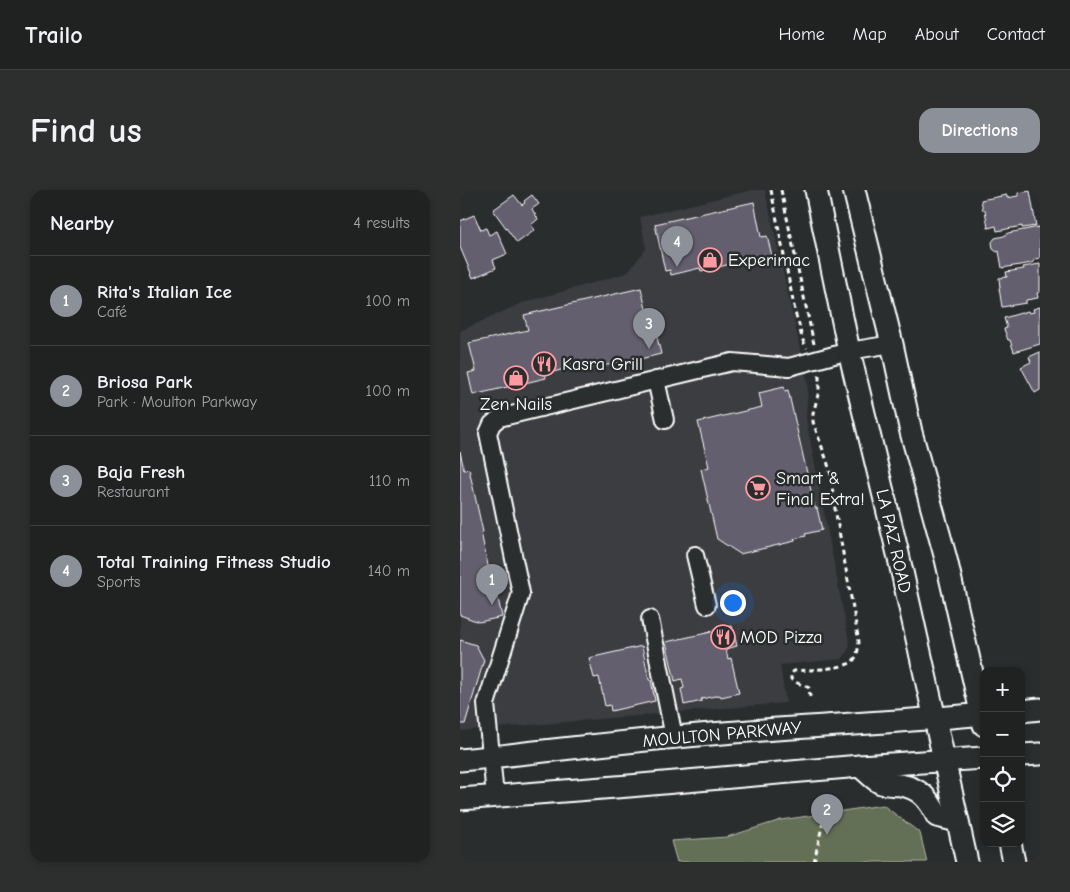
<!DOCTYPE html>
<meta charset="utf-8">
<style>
:root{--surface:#202222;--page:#2d2f2f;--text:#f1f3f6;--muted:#a2a4a5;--line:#3d3f40;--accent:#8c9099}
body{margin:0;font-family:"Comic Neue",sans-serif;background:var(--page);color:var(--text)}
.controls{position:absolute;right:15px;bottom:15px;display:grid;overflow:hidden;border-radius:10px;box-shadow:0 2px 8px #0003}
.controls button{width:45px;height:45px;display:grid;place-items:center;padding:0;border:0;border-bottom:1px solid var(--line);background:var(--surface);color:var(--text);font:25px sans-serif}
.you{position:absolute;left:272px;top:412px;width:18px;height:18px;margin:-12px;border:4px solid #fff;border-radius:50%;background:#1a73e8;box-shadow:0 0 0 8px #1a73e833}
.badge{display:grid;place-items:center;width:32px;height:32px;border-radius:50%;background:var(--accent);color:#fff;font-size:16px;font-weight:700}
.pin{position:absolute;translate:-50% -41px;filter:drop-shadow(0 1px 2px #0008)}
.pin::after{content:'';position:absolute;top:26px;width:18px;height:15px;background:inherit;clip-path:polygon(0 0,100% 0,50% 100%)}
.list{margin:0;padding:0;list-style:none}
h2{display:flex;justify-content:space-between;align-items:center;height:65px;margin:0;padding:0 20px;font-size:21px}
h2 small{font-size:16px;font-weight:400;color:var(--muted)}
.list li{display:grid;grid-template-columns:32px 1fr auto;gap:15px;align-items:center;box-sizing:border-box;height:90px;padding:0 20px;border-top:1px solid var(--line)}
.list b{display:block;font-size:19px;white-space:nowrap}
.list p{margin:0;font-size:16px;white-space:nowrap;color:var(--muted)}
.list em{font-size:16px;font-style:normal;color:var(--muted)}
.icon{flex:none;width:28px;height:28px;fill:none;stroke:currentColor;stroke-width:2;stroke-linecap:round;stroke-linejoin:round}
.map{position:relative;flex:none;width:580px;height:672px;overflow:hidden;border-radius:15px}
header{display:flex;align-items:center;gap:30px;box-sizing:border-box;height:70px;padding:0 25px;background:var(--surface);border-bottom:1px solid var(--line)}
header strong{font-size:24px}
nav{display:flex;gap:28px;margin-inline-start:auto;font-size:18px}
.intro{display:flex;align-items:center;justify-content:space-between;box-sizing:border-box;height:120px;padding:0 30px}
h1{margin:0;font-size:35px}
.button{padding:12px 22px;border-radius:15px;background:var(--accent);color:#fff;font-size:18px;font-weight:700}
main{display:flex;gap:30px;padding:0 30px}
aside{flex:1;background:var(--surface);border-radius:15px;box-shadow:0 2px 8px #0003}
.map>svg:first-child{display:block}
.built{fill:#3b3c41}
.green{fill:#646f55;stroke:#b2b7aa}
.building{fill:#645e6e;stroke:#fff}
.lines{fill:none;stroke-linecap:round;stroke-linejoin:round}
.minor-casing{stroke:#fff;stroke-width:20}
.major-casing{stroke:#fff;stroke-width:25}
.path{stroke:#fff;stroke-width:3;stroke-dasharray:5 4;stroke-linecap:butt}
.minor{stroke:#2a2d2e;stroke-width:16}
.major{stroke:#2a2d2e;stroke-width:21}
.labels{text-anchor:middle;stroke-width:5;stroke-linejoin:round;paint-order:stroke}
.poi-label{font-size:18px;fill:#fff;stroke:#2a2d2e;text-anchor:start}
.street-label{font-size:18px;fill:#fff;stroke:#2a2d2e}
</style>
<header>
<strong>Trailo</strong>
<nav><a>Home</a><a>Map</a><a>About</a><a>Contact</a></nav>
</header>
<div class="intro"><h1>Find us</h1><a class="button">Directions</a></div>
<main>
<aside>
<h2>Nearby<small>4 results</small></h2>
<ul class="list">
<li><span class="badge">1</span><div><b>Rita's Italian Ice</b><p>Café</p></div><em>100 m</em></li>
<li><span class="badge">2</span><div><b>Briosa Park</b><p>Park · Moulton Parkway</p></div><em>100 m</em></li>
<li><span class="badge">3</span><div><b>Baja Fresh</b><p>Restaurant</p></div><em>110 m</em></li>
<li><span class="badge">4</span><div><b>Total Training Fitness Studio</b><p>Sports</p></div><em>140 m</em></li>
</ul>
</aside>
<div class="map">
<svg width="580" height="672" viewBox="0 0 580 672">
<rect width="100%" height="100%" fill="#2a2d2e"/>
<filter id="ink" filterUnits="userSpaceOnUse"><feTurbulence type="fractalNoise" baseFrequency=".02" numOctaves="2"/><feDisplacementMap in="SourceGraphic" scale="10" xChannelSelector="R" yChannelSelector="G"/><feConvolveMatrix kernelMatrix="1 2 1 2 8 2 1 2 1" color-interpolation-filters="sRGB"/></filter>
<g filter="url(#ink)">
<path class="built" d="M 292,0 L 305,0 L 348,195 L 346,228 L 390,457 L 382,469 L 320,475 L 326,513 L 0,541 L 0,141 L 62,113 L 167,83 L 186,59 L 180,27 Z"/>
<path class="green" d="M 423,615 L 460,643 L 467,672 L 217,672 L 211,651 L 267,647 L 321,630 Z"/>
<g class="building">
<path d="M 570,1 L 576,36 L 562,38 L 562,36 L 537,41 L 536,36 L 528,38 L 525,20 L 523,20 L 521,10 L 547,5 L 547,8 L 558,6 L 558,3 Z"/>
<path d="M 54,5 L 62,15 L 65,13 L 64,11 L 72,5 L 79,14 L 72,19 L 78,29 L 71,35 L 75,40 L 57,53 L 33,20 Z"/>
<path d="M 294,12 L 301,47 L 307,46 L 312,66 L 292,71 L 292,69 L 241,81 L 240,78 L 211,85 L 210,80 L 205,81 L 195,34 Z"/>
<path d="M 14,25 L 21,40 L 26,38 L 29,45 L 37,41 L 47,64 L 33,70 L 36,78 L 13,88 L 0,57 L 0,31 Z"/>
<path d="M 579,37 L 580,45 L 580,68 L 575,69 L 572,73 L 542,78 L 539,61 L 537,62 L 533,59 L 532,52 L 535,48 L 544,46 L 548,43 Z"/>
<path d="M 580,74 L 580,102 L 577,103 L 578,108 L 566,110 L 566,113 L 542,117 L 539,98 L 540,98 L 539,88 L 547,87 L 546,82 L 564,79 L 563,77 Z"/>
<path d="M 181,98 L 192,144 L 196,143 L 201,164 L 176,170 L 176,168 L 130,179 L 129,173 L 85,184 L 86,188 L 13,205 L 8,183 L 16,181 L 9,153 L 68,140 L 64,125 Z"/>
<path d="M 580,117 L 580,154 L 554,162 L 550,150 L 548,150 L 544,139 L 547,138 L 544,128 L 568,121 L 569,123 L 574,122 L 573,119 Z"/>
<path d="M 580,162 L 580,200 L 575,203 L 561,177 L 571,172 L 569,167 Z"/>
<path d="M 324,197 L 325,201 L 328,200 L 355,318 L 357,318 L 362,340 L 345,344 L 346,346 L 334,349 L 335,351 L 280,364 L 257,349 L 241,279 L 249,277 L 238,232 L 302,217 L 299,203 Z"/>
<path d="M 0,261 L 4,280 L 9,279 L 23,342 L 21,342 L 31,390 L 34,390 L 42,427 L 19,432 L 0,425 Z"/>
<path d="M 272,436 L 277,456 L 266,459 L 268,469 L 271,468 L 279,503 L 261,507 L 260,505 L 241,509 L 242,511 L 224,515 L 221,499 L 224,498 L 222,489 L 215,491 L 206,452 L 251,442 L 250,441 Z"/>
<path d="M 0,450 L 16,455 L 24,470 L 5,534 L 0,534 Z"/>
<path d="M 182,456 L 189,490 L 191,490 L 195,511 L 151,521 L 150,515 L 145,516 L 139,487 L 134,488 L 129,468 Z"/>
</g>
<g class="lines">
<g class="minor-casing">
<g id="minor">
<path d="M 196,190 L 205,230"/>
<path d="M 235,365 L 247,415"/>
<path d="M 190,429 L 214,547"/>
<path d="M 35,606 L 26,514 L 61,403 L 28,243 L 32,234 L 39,228 L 272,172 L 329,177 L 389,161 L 432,154"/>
</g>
</g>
<g class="major-casing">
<g id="major">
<path d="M 356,0 L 389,161 L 438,364 L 507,672"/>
<path d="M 394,0 L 432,154 L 451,242 L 486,369 L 524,535"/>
<path d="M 561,521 L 580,519"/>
<path d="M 561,565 L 580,564"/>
<path d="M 0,570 L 31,567 C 104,559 177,550 251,544 C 342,536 433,533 524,524"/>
<path d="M 400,576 C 405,580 415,591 421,593 C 427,595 434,594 440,595 C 460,598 469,609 477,626 L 498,631"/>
<path d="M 0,609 L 169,596 L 400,576 L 524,568"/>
<path d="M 550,653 L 554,672"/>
</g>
</g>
<g class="path">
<path d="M 311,0 L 336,126 C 341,136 340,149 347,158"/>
<path d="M 321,0 L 354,154"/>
<path d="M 350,507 L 349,498 C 343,494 336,494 331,489 L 331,484 L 334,481 C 346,480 386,479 393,471 C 398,465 398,459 399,452 L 374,313 L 371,285 L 367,271 L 353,232 L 353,224 L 359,201 L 359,185"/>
<path d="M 354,672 L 364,627"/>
</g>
<use href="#minor" class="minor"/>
<use href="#major" class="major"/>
</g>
</g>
<defs>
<g id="shop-ring" transform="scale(1.25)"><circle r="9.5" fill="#2a2d2e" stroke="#ff9aa2" stroke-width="1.5"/><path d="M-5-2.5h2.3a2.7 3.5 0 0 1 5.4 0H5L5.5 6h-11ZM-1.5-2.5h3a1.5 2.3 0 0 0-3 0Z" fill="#ff9aa2"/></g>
<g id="restaurant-ring" transform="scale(1.25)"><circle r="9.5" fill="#2a2d2e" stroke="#ff9aa2" stroke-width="1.5"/><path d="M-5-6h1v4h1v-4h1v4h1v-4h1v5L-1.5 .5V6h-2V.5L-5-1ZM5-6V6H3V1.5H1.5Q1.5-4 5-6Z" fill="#ff9aa2"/></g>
<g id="supermarket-ring" transform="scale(1.25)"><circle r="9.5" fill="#2a2d2e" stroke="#ff9aa2" stroke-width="1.5"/><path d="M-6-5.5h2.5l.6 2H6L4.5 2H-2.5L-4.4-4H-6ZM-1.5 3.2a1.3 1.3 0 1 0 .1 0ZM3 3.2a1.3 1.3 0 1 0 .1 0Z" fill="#ff9aa2"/></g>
</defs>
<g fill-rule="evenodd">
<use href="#shop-ring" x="250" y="70"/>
<use href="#restaurant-ring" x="84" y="174"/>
<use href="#shop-ring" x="56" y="188"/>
<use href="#supermarket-ring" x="298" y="298"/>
<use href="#restaurant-ring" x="263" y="447"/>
</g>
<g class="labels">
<g class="poi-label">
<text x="268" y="76">Experimac</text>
<text x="102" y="180">Kasra Grill</text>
<text x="56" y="220" text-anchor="middle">Zen Nails</text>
<text x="316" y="294">Smart &amp;<tspan x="316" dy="21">Final Extra!</tspan></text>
<text x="280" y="453">MOD Pizza</text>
</g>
<g class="street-label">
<text transform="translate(434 351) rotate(77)" y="6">LA PAZ ROAD</text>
<text transform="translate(262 544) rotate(-5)" y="6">MOULTON PARKWAY</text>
</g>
</g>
</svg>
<div class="controls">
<button>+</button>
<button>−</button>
<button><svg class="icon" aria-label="locate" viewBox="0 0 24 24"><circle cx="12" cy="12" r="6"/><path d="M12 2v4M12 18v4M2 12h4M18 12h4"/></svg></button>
<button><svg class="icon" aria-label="layers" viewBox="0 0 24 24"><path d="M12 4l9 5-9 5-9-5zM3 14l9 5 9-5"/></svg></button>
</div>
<div class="you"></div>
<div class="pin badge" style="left:32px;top:415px">1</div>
<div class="pin badge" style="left:367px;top:645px">2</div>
<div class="pin badge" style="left:189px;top:159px">3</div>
<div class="pin badge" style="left:217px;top:77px">4</div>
</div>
</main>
